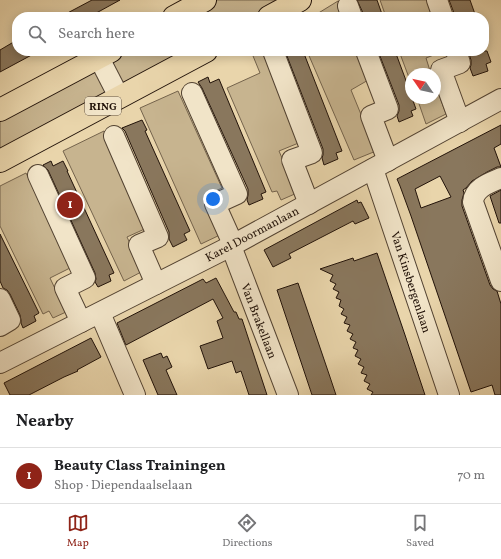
<!DOCTYPE html>
<meta charset="utf-8">
<style>
:root{--surface:#fff;--page:#f2f2f2;--text:#202124;--muted:#757577;--line:#e0e0e0;--accent:#8f2418}
body{margin:0;font-family:Vollkorn,serif;background:var(--page);color:var(--text)}
.compass{position:absolute;left:405px;top:68px;width:36px;height:36px;border-radius:50%;background:var(--surface);box-shadow:0 2px 10px #0003;rotate:304deg}
.you{position:absolute;left:213px;top:199px;width:14px;height:14px;margin:-10px;border:3px solid #fff;border-radius:50%;background:#1a73e8;box-shadow:0 0 0 6px #1a73e833}
.badge{display:grid;place-items:center;width:26px;height:26px;border-radius:50%;background:var(--accent);color:#fff;font-size:13px;font-weight:700}
.pin{position:absolute;translate:-50% -50%;border:2px solid #fff;box-shadow:0 1px 4px #0006}
.list{margin:0;padding:0;list-style:none}
h2{display:flex;justify-content:space-between;align-items:center;height:52px;margin:0;padding:0 16px;font-size:17px}
h2 small{font-size:13px;font-weight:400;color:var(--muted)}
.list li{display:grid;grid-template-columns:26px 1fr auto;gap:12px;align-items:center;box-sizing:border-box;height:56px;padding:0 16px;border-top:1px solid var(--line)}
.list b{display:block;font-size:15px;white-space:nowrap}
.list p{margin:0;font-size:13px;white-space:nowrap;color:var(--muted)}
.list em{font-size:13px;font-style:normal;color:var(--muted)}
.icon{flex:none;width:22px;height:22px;fill:none;stroke:currentColor;stroke-width:2;stroke-linecap:round;stroke-linejoin:round}
.map{position:relative;flex:none;width:501px;height:395px;overflow:hidden}
.search{position:absolute;background:var(--surface);box-shadow:0 2px 10px #0003;left:12px;right:12px;top:12px;height:44px;display:flex;align-items:center;gap:10px;box-sizing:border-box;padding:0 14px;border-radius:16px;color:var(--muted);font-size:15px}
.sheet{height:108px;background:var(--surface)}
nav{display:flex;justify-content:space-around;align-items:center;box-sizing:border-box;height:56px;border-top:1px solid var(--line);background:var(--surface);font-size:11px;color:var(--muted)}
nav a{display:grid;justify-items:center;gap:2px}
nav .on{color:var(--accent)}
.map>svg:first-child{display:block}
.green{fill:#c7b48f;stroke:#74634c}
.building{fill:#89775d;stroke:#211209;fill-rule:evenodd}
.lines{fill:none;stroke-linecap:round;stroke-linejoin:round}
.minor-casing{stroke:#534332;stroke-width:22}
.major-casing{stroke:#211209;stroke-width:24}
.minor{stroke:#f1e4c8;stroke-width:20}
.major{stroke:#e9d5ab;stroke-width:22}
.labels{text-anchor:middle;stroke-width:3;stroke-linejoin:round;paint-order:stroke}
.shield{fill:#f1e4c8;stroke:#5f5142;stroke-width:1}
.shield-label{font-size:11px;font-weight:bold;fill:#211209}
.street-label{font-size:12px;fill:#211209;stroke:#f1e4c8}
</style>
<div class="map">
<svg width="501" height="395" viewBox="0 0 501 395">
<rect width="100%" height="100%" fill="#e9d5ab"/>
<filter id="stains"><feTurbulence type="fractalNoise" baseFrequency=".005" numOctaves="4"/><feColorMatrix values="0 0 0 0 .2 0 0 0 0 .09 0 0 0 0 .02 0 0 0 .5 -.17"/></filter>
<radialGradient id="worn" r=".72"><stop offset=".6" stop-color="#630" stop-opacity="0"/><stop offset="1" stop-color="#630" stop-opacity=".3"/></radialGradient>
<g class="green">
<path d="M 214,0 L 291,0 L 261,17 L 183,17 Z"/>
<path d="M 380,0 L 428,0 L 434,17 L 386,17 Z"/>
<path d="M 338,1 L 345,17 L 312,17 Z"/>
<path d="M 119,51 L 197,51 L 123,86 L 110,61 Z"/>
<path d="M 251,51 L 262,51 L 301,142 L 279,151 L 297,193 L 281,200 L 277,191 L 272,192 L 227,88 L 260,73 Z"/>
<path d="M 307,51 L 359,51 L 370,79 L 351,90 L 376,151 L 354,160 Z"/>
<path d="M 399,51 L 444,51 L 426,58 L 431,74 L 411,74 L 411,83 Z"/>
<path d="M 89,69 L 97,73 L 107,93 L 0,157 L 0,115 Z"/>
<path d="M 435,84 L 446,114 L 426,124 L 417,98 L 435,98 Z"/>
<path d="M 178,91 L 222,188 L 205,196 L 222,234 L 201,244 L 140,108 Z"/>
<path d="M 104,131 L 149,227 L 127,237 L 143,271 L 124,281 L 63,151 Z"/>
<path d="M 26,173 L 72,267 L 50,278 L 66,312 L 53,318 L 49,311 L 43,314 L 0,226 L 0,186 Z"/>
</g>
<g class="building">
<path d="M 92,0 L 120,0 L 89,17 L 60,17 Z"/>
<path d="M 357,0 L 377,0 L 383,17 L 363,17 L 363,13 Z"/>
<path d="M 449,0 L 470,0 L 476,17 L 454,17 L 454,13 Z"/>
<path d="M 17,40 L 17,51 L 39,51 L 0,72 L 0,50 Z"/>
<path d="M 285,51 L 303,51 L 342,151 L 336,153 L 338,159 L 324,165 L 322,158 L 323,155 L 323,149 Z"/>
<path d="M 378,51 L 395,51 L 411,94 L 411,98 L 412,98 L 416,109 L 411,111 L 413,116 L 399,122 L 397,116 L 399,111 L 399,105 Z"/>
<path d="M 468,51 L 487,51 L 491,62 L 486,64 L 488,71 L 473,76 L 470,68 L 471,65 L 471,60 Z"/>
<path d="M 208,77 L 210,83 L 219,79 L 266,192 L 261,194 L 263,199 L 249,205 L 247,200 L 248,195 L 248,189 L 202,88 L 198,82 Z"/>
<path d="M 142,120 L 147,130 L 145,131 L 190,231 L 184,234 L 187,240 L 173,247 L 169,239 L 169,232 L 125,131 L 122,128 Z"/>
<path d="M 501,125 L 501,144 L 494,148 L 501,167 L 497,167 L 487,172 L 472,181 L 466,188 L 463,190 L 464,193 L 462,200 L 462,206 L 490,285 L 493,289 L 497,291 L 501,304 L 501,395 L 495,395 L 492,385 L 471,392 L 411,216 L 400,186 L 397,179 ZM 440,176 L 451,197 L 421,208 L 415,189 Z"/>
<path d="M 51,161 L 53,166 L 63,161 L 68,171 L 67,171 L 114,273 L 109,275 L 111,281 L 98,287 L 95,282 L 96,279 L 95,273 L 48,170 L 43,165 Z"/>
<path d="M 501,190 L 501,223 L 499,223 L 490,196 Z"/>
<path d="M 357,200 L 358,203 L 361,202 L 369,218 L 355,224 L 353,221 L 289,254 L 291,258 L 273,267 L 264,250 Z"/>
<path d="M 0,234 L 39,313 L 34,316 L 36,321 L 23,328 L 21,323 L 21,320 L 20,315 L 10,294 L 7,290 L 3,288 L 0,281 Z"/>
<path d="M 377,253 L 405,335 L 425,395 L 371,395 L 373,392 L 367,389 L 370,384 L 364,381 L 367,375 L 361,373 L 364,367 L 358,364 L 361,359 L 355,356 L 358,350 L 353,348 L 356,342 L 350,339 L 353,334 L 347,331 L 350,325 L 344,323 L 347,317 L 341,314 L 344,309 L 339,306 L 341,300 L 336,298 L 339,292 L 333,289 L 336,284 L 330,281 L 333,275 L 320,269 L 353,258 L 354,261 Z"/>
<path d="M 216,278 L 234,312 L 236,312 L 239,319 L 242,319 L 267,395 L 249,395 L 241,371 L 236,373 L 232,361 L 208,369 L 200,346 L 223,338 L 217,321 L 223,318 L 213,299 L 126,345 L 125,343 L 117,323 L 203,279 L 206,283 Z"/>
<path d="M 298,283 L 330,377 L 336,395 L 312,395 L 277,290 Z"/>
<path d="M 91,338 L 101,357 L 77,370 L 78,371 L 64,377 L 29,395 L 10,395 L 4,383 Z"/>
<path d="M 161,353 L 163,358 L 167,356 L 172,367 L 166,370 L 177,395 L 158,395 L 143,360 Z"/>
</g>
<g class="lines">
<g class="minor-casing">
<g id="minor">
<path d="M 437,0 L 443,17"/>
<path d="M 348,6 L 352,17"/>
<path d="M 273,51 L 312,153 L 292,160 L 309,204"/>
<path d="M 366,51 L 388,109 L 371,116 L 388,161"/>
<path d="M 456,51 L 460,63 L 441,70 L 460,122"/>
<path d="M 99,58 L 119,97"/>
<path d="M 192,93 L 237,194 L 215,204 L 233,244"/>
<path d="M 114,136 L 158,237 L 139,245 L 156,284"/>
<path d="M 373,169 L 449,395"/>
<path d="M 38,175 L 85,278 L 65,288 L 81,322"/>
<path d="M 501,178 C 489,183 474,188 473,202 L 501,281"/>
<path d="M 231,246 L 288,395"/>
<path d="M 0,299 L 10,320 L 0,326"/>
<path d="M 100,313 L 135,395"/>
<path d="M 0,363 L 231,246 L 501,99"/>
</g>
</g>
<g class="major-casing">
<g id="major">
<path d="M 174,17 L 205,0"/>
<path d="M 269,17 L 300,0"/>
<path d="M 0,110 L 111,51"/>
<path d="M 0,161 L 206,51"/>
</g>
</g>
<use href="#minor" class="minor"/>
<use href="#major" class="major"/>
</g>
<g class="labels">
<rect class="shield" x="85" y="97" width="36" height="18" rx="3"/>
<g class="shield-label">
<text x="103" y="110">RING</text>
</g>
<g class="street-label">
<text transform="translate(252 234) rotate(-28)" y="4">Karel Doormanlaan</text>
<text transform="translate(411 282) rotate(72)" y="4">Van Kinsbergenlaan</text>
<text transform="translate(259 321) rotate(69)" y="4">Van Brakellaan</text>
</g>
</g>
<rect width="100%" height="100%" filter="url(#stains)"/>
<rect width="100%" height="100%" fill="url(#worn)"/>
</svg>
<svg class="compass" viewBox="-18 -18 36 36"><path d="M0-13l5 13h-10z" fill="#e53935"/><path d="M0 13l5-13h-10z" fill="#757577"/></svg>
<div class="you"></div>
<div class="pin badge" style="left:70px;top:205px">1</div>
<div class="search"><svg class="icon" aria-label="search" viewBox="0 0 24 24"><circle cx="10" cy="10" r="6"/><path d="M15 15l6 6"/></svg>Search here</div>
</div>
<section class="sheet">
<h2>Nearby<small></small></h2>
<ul class="list">
<li><span class="badge">1</span><div><b>Beauty Class Trainingen</b><p>Shop · Diependaalselaan</p></div><em>70 m</em></li>
</ul>
</section>
<nav>
<a class="on"><svg class="icon" aria-label="map" viewBox="0 0 24 24"><path d="M3 6l6-2 6 2 6-2v14l-6 2-6-2-6 2zM9 4v14M15 6v14"/></svg>Map</a>
<a><svg class="icon" aria-label="directions" viewBox="0 0 24 24"><path d="M12 3l9 9-9 9-9-9zM9 14v-3h6M13 9l2 2-2 2"/></svg>Directions</a>
<a><svg class="icon" aria-label="saved" viewBox="0 0 24 24"><path d="M7 4h10v16l-5-4-5 4z"/></svg>Saved</a>
</nav>
